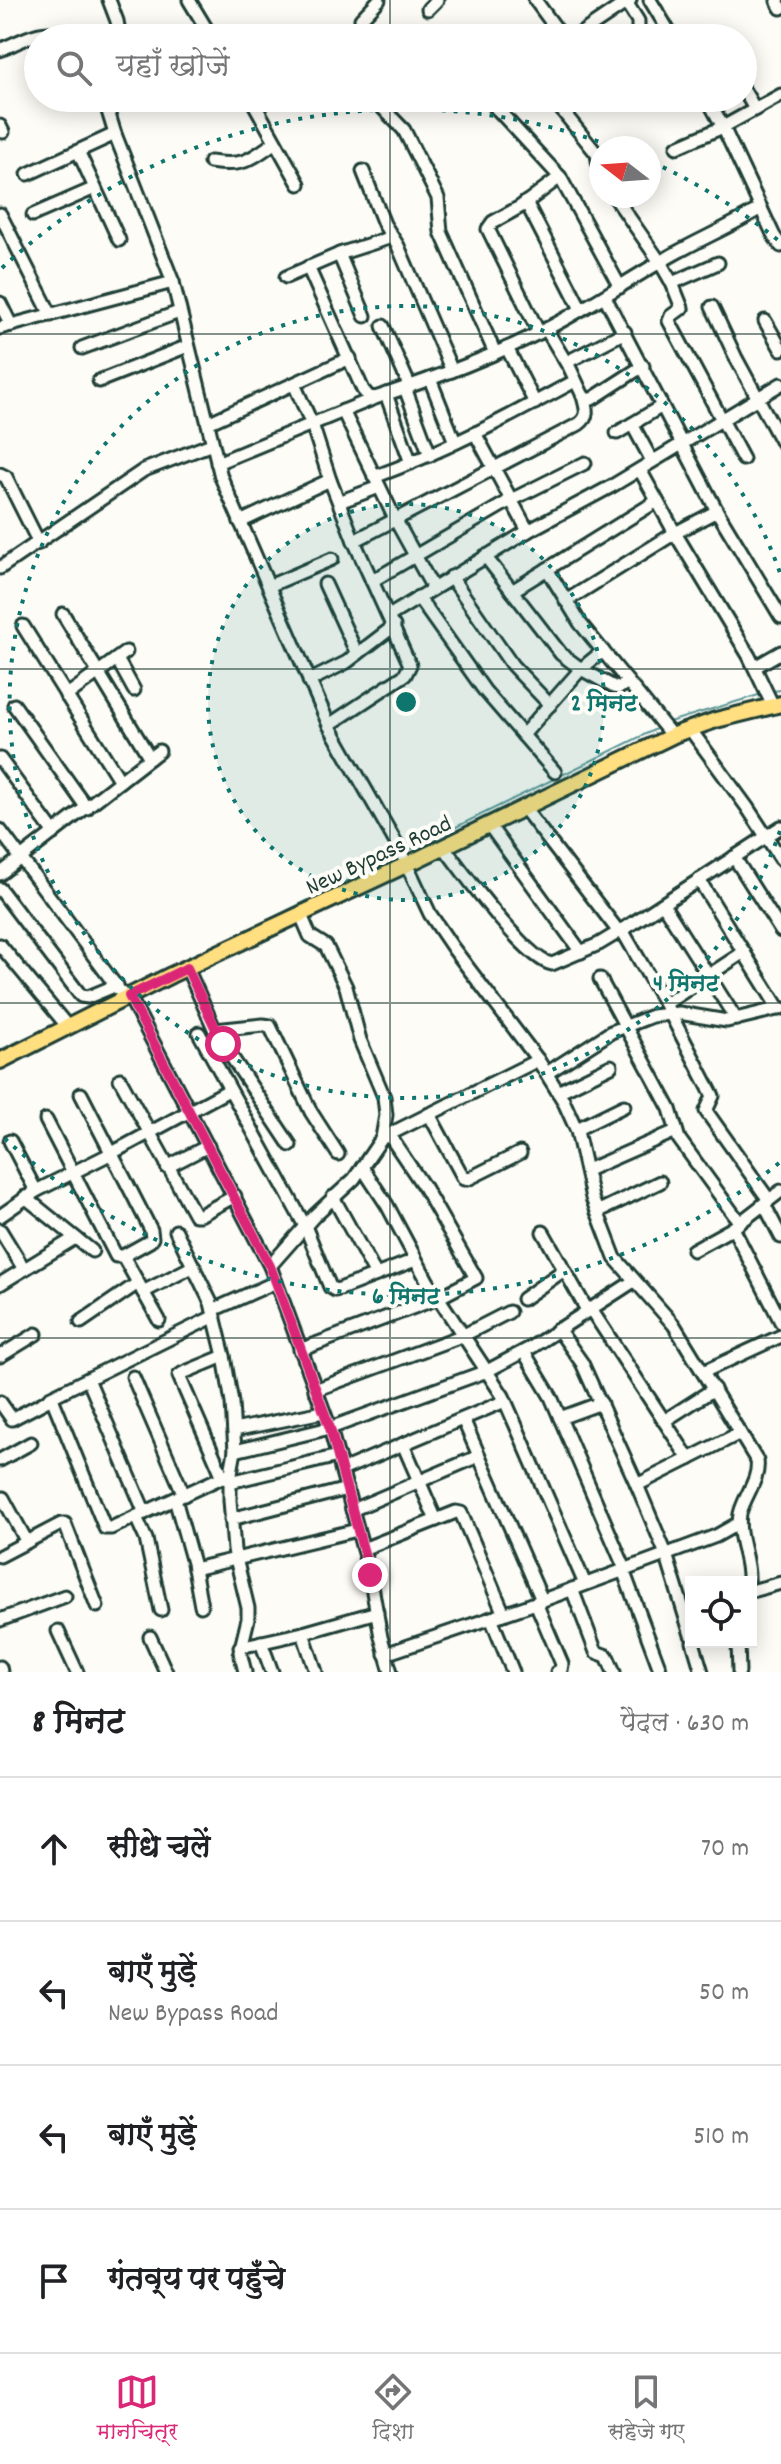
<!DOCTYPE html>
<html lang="hi">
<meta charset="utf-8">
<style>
:root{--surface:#fff;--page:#f2f2f2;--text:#202124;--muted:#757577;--line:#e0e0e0;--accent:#db2777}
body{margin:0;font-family:Dekko,"Playpen Sans Deva",sans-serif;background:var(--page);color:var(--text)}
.controls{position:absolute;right:24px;bottom:24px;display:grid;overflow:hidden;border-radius:0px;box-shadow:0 4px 20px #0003}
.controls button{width:72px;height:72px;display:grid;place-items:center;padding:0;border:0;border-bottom:2px solid var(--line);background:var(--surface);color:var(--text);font:40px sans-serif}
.compass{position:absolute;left:589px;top:136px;width:72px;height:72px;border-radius:50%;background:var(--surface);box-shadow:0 4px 20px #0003;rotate:287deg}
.stop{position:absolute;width:24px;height:24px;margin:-18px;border:6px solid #db2777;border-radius:50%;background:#fff}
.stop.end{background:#db2777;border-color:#fff;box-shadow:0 2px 8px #0008}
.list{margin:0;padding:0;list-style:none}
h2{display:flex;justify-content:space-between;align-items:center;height:104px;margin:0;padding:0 32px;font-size:34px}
h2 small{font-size:26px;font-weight:400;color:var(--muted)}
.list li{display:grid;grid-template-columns:52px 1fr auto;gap:24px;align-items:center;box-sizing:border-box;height:144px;padding:0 32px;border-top:2px solid var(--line)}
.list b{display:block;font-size:30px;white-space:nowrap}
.list p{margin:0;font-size:26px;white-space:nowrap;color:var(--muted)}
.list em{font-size:26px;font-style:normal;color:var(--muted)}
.icon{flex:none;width:44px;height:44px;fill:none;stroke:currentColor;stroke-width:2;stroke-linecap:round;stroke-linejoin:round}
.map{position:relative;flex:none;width:781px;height:1672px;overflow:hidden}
.search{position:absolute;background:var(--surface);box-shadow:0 4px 20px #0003;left:24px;right:24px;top:24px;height:88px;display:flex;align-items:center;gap:20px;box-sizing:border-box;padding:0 28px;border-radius:44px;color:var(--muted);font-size:30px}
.sheet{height:680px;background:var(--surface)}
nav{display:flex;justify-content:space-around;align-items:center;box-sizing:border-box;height:112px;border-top:2px solid var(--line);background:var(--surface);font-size:22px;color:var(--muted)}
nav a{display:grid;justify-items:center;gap:4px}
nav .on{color:var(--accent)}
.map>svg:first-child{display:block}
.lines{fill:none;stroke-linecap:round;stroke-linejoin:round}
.stream{stroke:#5c9899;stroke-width:2}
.minor-casing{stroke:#1f3d34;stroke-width:17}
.major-casing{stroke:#1f3d34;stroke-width:20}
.minor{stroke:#fdfcf7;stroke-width:11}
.major{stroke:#ffdf80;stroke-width:14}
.route{stroke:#db2777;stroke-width:10}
.grid{fill:none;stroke:#1f3d34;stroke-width:2;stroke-opacity:0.55}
.ring{fill:none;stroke:#0f766e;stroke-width:4;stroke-dasharray:4 8}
.labels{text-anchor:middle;stroke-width:8;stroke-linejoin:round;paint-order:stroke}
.street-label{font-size:24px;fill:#1f3d34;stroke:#fdfcf7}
.centre{fill:#0f766e;stroke:#fdfcf7;stroke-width:4}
.ring-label{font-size:24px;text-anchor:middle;font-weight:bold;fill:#0f766e;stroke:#fdfcf7;stroke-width:8;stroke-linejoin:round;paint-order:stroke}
</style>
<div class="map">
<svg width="781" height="1672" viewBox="0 0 781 1672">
<rect width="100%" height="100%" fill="#fdfcf7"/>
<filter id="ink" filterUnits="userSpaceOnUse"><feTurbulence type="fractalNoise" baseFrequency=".0125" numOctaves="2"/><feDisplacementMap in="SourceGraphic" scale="16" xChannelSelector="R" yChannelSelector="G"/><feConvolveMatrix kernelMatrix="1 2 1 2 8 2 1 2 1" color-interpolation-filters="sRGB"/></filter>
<g filter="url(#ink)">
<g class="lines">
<g class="stream">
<path d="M 773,691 L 781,690"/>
<path d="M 669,722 L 762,694"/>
<path d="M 407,851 L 660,727"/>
<path d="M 188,959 L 398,856"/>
<path d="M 66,1019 L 111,997"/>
<path d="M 0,1050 L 57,1023"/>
</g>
<g class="minor-casing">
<g id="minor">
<path d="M 109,0 L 117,21 L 120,38"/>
<path d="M 189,0 L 212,38"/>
<path d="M 535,0 L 563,38"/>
<path d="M 650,0 L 673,38"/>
<path d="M 777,1 L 781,8"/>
<path d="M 626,2 L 638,21 L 638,38"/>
<path d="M 428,9 L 437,0"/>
<path d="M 375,38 L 363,25 L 361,19 L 379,0"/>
<path d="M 574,38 L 630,0"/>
<path d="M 0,50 C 17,43 47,24 63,38"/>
<path d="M 743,89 L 755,109"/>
<path d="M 104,98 L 115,134 L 173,282 L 221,477 L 329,725 L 400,850 L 430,914 L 453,948 L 538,1060 L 563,1100 L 577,1131 L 592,1198 L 615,1258 L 674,1325 L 757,1461 C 760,1479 744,1496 740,1514 C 736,1537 750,1559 748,1582"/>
<path d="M 251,98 L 299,184"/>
<path d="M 373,98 L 404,130 L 438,198 L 441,232 L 495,353"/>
<path d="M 487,98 L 560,177 L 620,287"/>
<path d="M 552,98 L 597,154 L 601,178"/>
<path d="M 707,98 L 723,127 L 774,236 L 781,246"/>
<path d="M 497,109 L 511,98"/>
<path d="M 0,126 L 3,132"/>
<path d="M 677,147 L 723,127 L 781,95"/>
<path d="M 78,151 L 119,240"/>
<path d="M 210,162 C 241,167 250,161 275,142"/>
<path d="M 363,171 L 384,224 L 398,246 L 452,371"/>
<path d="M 28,174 L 115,134"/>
<path d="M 614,196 L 660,262 L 672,283 L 682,308 L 671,316 L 669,321 L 743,459"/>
<path d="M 526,202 L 581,309"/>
<path d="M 0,214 L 51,315"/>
<path d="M 33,215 L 95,188"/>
<path d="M 339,254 L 365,316"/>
<path d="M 308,267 L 363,390 L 369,397 L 375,398 C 435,378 496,356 552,326 C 594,304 633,277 674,254 C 703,238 733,225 761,208"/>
<path d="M 286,277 L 342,253 L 392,237"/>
<path d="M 672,283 L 718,263"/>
<path d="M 605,297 L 717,511 L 781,617"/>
<path d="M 0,303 L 11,325"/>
<path d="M 712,307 L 736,358 L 781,441"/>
<path d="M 765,321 L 781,349"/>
<path d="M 383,326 L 410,387"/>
<path d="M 0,328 L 173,282"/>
<path d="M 546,329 L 567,364"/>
<path d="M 625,332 L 567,362 L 583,396 L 586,399 L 592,399 L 643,366"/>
<path d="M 539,333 L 488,229 L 493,222 L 520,207 L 560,177"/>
<path d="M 82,348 L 179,312"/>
<path d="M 507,348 L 535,403"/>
<path d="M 430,379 L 455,442"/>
<path d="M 99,381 L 188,346"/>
<path d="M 294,384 L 312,424 L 330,480 L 354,541 L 410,665 L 405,675 L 329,725"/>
<path d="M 405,388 L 430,455"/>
<path d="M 386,394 L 411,463"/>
<path d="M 343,411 L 395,519 L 433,588"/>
<path d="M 208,423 L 350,358"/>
<path d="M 632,424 L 652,461"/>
<path d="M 475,433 L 528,531"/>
<path d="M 617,433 L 662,406"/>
<path d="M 217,463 L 375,398"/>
<path d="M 640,470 L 675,533 L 749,656 L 773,706"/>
<path d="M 0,474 L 6,477 L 39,543"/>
<path d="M 374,477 C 444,452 510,416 575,381"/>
<path d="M 339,502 L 379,487"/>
<path d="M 240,522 L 330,480"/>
<path d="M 354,541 L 579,424 C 590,416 586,408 583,396"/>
<path d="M 485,556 L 561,654 L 581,669 L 614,687 L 619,688 L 628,682"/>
<path d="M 0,568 L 144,470 L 212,444"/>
<path d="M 547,569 L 580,623 L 672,736"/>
<path d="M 451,577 L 512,665 L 550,705"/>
<path d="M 372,581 L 511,500 L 585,463"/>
<path d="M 325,584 L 357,654"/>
<path d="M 269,586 L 332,559"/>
<path d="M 512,591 L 657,501"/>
<path d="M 418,597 L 484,690 L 555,772"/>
<path d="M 566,601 L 675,533 L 717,511"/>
<path d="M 63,614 L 150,758"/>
<path d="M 389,616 L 528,531 L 612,486 L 781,384"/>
<path d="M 23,626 L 120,781"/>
<path d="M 117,659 L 134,690"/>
<path d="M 755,667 L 781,652"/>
<path d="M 309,681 L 347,662 L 394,626"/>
<path d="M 66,696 L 126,652"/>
<path d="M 14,705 L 87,808"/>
<path d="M 690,729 L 747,807 L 781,859"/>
<path d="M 523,735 L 581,669 L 603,651"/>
<path d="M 0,759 L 54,833"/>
<path d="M 524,808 L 619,932"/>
<path d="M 489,825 L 581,952"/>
<path d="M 0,830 L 125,998"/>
<path d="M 444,847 C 462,871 527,961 552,964 L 599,944 L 619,932 L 781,827"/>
<path d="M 734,857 L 781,931"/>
<path d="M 0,874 L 159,751"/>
<path d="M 699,880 L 779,1009"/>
<path d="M 0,889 L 81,996 L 88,997 L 117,985"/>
<path d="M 663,904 L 736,1019"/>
<path d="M 301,915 L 310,936 L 326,946 L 346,987 L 360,1040 L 384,1097 L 386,1115 L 382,1138"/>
<path d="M 622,930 L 670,1013 L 713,1096 L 706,1111 L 769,1200"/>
<path d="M 0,945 L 68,1027"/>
<path d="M 187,968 L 217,1035 L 290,1145"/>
<path d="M 600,979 L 670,1109 L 679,1139 L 740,1223"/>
<path d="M 129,996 L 270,1266 L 330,1428 L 370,1575 L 381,1637 L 391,1672"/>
<path d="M 665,1004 L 744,952"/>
<path d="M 215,1030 L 263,1025 L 270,1026 L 311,1112 L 338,1154"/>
<path d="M 199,1033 L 305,1226 L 330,1287 L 335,1290 L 340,1289 L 415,1260"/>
<path d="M 547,1073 L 611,1032 L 652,1016 L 679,1013 L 727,1021 L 781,1008"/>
<path d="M 120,1079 L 195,1215 L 200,1215 L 235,1196"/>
<path d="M 558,1092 L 611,1066"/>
<path d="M 429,1114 L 464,1179 L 468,1179 L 520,1153"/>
<path d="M 46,1120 L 116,1256 L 123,1256 L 150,1241 L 152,1238 L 151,1230 L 81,1094"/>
<path d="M 577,1129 L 624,1106"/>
<path d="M 10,1141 L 36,1191"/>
<path d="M 167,1167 L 208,1146"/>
<path d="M 362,1167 L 387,1205 L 428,1282 L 503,1396 L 585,1584"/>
<path d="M 587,1170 L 676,1131"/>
<path d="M 25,1197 L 92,1251"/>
<path d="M 333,1197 L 376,1275"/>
<path d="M 764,1204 L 781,1237"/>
<path d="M 597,1212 L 660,1182"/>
<path d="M 0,1216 L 36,1191 L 110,1154 L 229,1090"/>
<path d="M 733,1228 L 781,1322"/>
<path d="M 0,1230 L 24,1269"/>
<path d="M 176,1231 L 211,1303 L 224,1356 L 232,1403 L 235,1451 L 230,1478 L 230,1500 L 234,1550 L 248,1608 L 248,1619 L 240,1652 L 245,1672"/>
<path d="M 543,1232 L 587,1310"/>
<path d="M 693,1250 L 733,1228 L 781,1191"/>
<path d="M 123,1256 L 159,1320"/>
<path d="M 270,1266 L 315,1215 L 354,1179 L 382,1138 L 538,1060"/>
<path d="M 0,1284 L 75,1238"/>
<path d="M 143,1292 L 194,1266"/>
<path d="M 523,1299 L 564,1270"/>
<path d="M 590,1308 L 689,1459"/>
<path d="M 213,1310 L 276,1282"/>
<path d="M 81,1322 L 138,1283"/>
<path d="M 558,1329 L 582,1363 L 637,1485 L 666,1554 L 691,1635"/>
<path d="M 300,1350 L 438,1298 L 476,1278 L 424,1187 L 389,1135"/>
<path d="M 524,1352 L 551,1397 L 625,1569"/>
<path d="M 0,1356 L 36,1334"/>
<path d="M 703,1372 L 781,1336"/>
<path d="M 133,1377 L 184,1495"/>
<path d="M 88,1379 L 145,1513"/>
<path d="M 315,1390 L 464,1335 L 509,1312"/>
<path d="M 49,1398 L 215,1316"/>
<path d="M 0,1402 L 12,1419 L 52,1398 L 105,1528 L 111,1528 L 231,1473"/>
<path d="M 560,1418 L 601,1403"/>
<path d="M 463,1419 L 542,1600"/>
<path d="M 664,1421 L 714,1389"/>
<path d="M 234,1430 L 323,1412"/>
<path d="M 403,1444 L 436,1520"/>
<path d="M 235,1451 L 330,1428 L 487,1371 L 532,1347 L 634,1281"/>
<path d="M 0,1460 L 31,1443"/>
<path d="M 342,1470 L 505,1401"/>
<path d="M 223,1477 L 179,1376 L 183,1373 L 224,1356"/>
<path d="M 230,1482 L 338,1456"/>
<path d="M 637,1485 L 740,1433"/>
<path d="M 3,1498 L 27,1542"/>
<path d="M 175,1499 L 193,1563 L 201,1606"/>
<path d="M 352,1510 L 479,1456"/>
<path d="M 136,1517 L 146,1539 L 161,1610"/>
<path d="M 231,1519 L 347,1489"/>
<path d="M 363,1549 L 456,1512 L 461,1513 L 504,1614"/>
<path d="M 0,1556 L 61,1524 L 65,1524 L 97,1606"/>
<path d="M 194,1569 L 357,1530"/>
<path d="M 623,1570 L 661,1672"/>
<path d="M 572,1589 L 596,1652 L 607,1656 L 614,1672"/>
<path d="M 751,1591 L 781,1583"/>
<path d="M 536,1603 L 562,1664 L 561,1670 L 557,1672"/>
<path d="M 491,1618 L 513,1672"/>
<path d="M 0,1620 L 65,1596"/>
<path d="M 58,1631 L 77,1672"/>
<path d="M 303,1633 L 316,1672"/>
<path d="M 150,1637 L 166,1672"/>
<path d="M 261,1642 L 272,1672"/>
<path d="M 693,1642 L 702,1672"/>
<path d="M 738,1642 L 739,1672"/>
<path d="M 240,1647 L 303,1633 L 377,1612"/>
<path d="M 385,1654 L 527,1606 L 716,1536 L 739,1523"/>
<path d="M 0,1667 L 1,1672"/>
</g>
</g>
<g class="major-casing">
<path id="major" d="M 0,1061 L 171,975 L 408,864 L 676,734 L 716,720 L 781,704"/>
</g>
<use href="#minor" class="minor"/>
<use href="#major" class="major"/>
</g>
</g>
<g class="lines" filter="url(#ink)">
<path class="route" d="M 223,1044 L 187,968 L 129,996 L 270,1266 L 330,1428 L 370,1575"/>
</g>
<path class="grid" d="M 390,0 L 390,38M 390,98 L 390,1672M 0,334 L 781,334M 0,669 L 781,669M 0,1003 L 781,1003M 0,1338 L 781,1338"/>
<circle cx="406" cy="702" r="198" fill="#0f766e" fill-opacity=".12"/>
<g class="ring">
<circle cx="406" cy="702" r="198"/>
<path d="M780 831A396 396 0 1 1 780 573"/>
<path d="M779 1163A593 593 0 0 1 2 1136M2 268A593 593 0 0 1 614 147M652 162A593 593 0 0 1 779 241"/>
</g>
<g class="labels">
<g class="street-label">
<text transform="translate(378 854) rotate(-25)" y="8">New Bypass Road</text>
</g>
</g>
<circle cx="406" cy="702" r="12" class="centre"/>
<g class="ring-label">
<text x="604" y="710">2 मिनट</text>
<text x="686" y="990">4 मिनट</text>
<text x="406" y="1303">6 मिनट</text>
</g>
</svg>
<div class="controls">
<button><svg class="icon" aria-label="locate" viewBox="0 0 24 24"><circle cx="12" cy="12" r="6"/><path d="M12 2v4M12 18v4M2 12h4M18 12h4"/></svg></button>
</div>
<svg class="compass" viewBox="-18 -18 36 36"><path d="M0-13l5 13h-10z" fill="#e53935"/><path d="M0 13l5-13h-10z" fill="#757577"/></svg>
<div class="stop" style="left:223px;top:1044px"></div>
<div class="stop end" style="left:370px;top:1575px"></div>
<div class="search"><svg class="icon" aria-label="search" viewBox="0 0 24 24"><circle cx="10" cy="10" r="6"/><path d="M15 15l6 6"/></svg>यहाँ खोजें</div>
</div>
<section class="sheet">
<h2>8 मिनट<small>पैदल · 630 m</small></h2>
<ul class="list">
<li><svg class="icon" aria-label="ahead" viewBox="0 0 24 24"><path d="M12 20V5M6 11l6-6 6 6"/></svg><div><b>सीधे चलें</b></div><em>70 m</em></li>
<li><svg class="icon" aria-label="left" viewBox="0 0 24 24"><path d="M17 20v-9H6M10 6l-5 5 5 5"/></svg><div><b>बाएँ मुड़ें</b><p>New Bypass Road</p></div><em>50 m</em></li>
<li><svg class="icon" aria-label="left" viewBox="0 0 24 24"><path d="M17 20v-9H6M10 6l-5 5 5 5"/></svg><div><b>बाएँ मुड़ें</b></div><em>510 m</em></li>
<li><svg class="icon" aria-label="arrive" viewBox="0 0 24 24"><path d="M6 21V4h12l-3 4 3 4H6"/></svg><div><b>गंतव्य पर पहुँचे</b></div></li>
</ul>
</section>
<nav>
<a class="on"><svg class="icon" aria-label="map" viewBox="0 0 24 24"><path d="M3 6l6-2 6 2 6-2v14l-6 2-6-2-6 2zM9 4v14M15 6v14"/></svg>मानचित्र</a>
<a><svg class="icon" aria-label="directions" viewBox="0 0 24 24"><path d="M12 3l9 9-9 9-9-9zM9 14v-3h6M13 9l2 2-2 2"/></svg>दिशा</a>
<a><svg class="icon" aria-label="saved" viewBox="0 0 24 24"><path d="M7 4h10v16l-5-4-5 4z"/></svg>सहेजे गए</a>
</nav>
